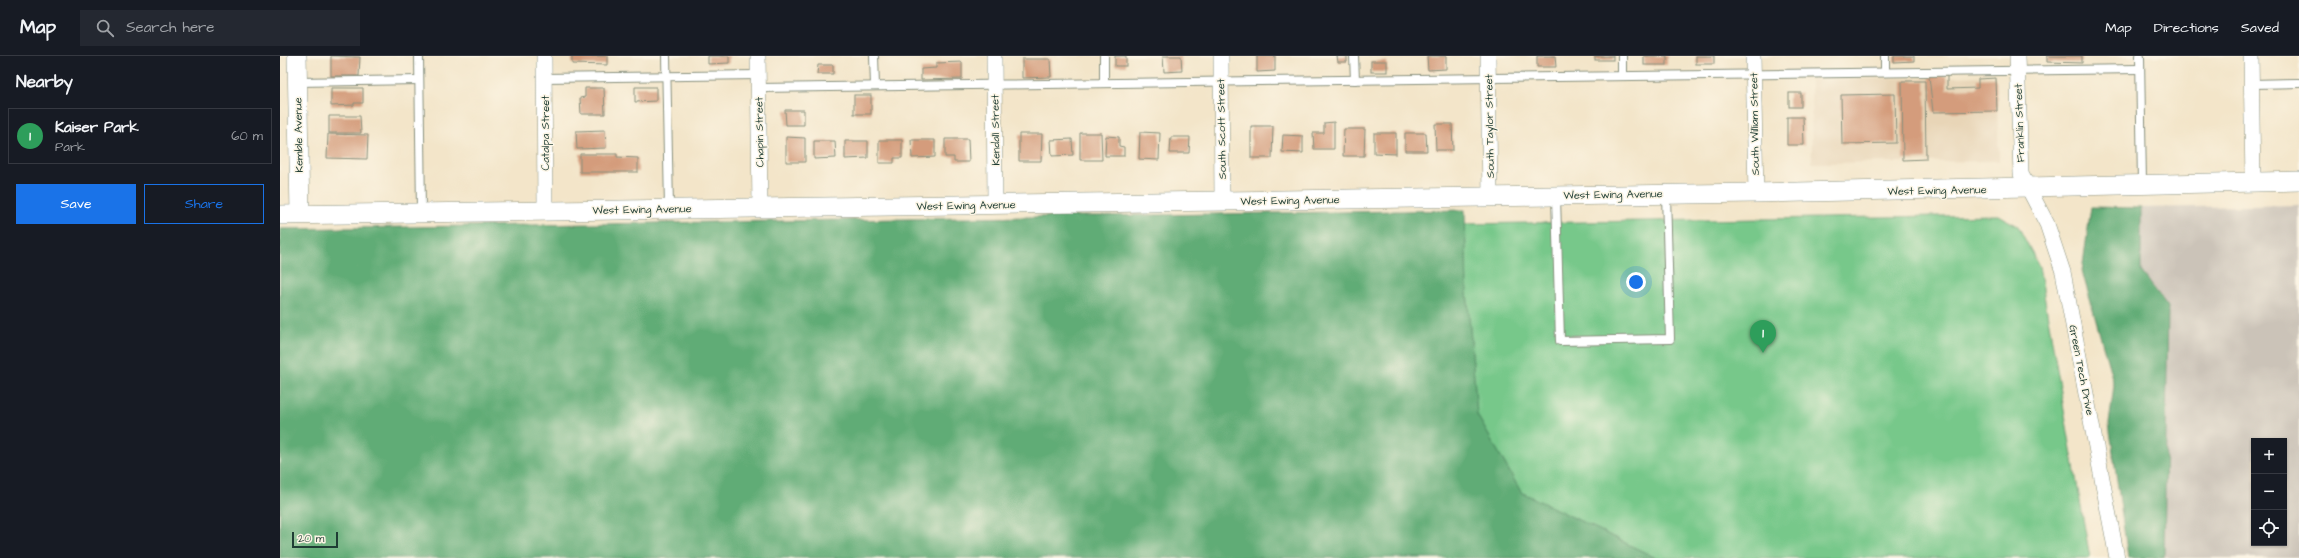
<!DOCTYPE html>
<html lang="en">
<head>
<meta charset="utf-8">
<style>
  :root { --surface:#171b24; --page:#242831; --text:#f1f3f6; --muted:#9ea1a6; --line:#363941; --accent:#1a73e8 }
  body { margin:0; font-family:"Architects Daughter",sans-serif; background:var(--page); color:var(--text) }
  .controls { position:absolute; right:12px; bottom:12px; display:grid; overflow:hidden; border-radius:0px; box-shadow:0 1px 3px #0004 }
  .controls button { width:36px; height:36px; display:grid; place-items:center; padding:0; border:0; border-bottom:1px solid var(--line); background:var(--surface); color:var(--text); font:20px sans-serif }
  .scale { position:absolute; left:12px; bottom:10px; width:46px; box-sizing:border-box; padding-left:4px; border:2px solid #1f3d34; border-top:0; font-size:11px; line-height:14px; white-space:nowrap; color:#1f3d34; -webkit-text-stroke:3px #fcf5e5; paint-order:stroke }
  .you { position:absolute; left:1356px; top:226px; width:14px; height:14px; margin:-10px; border:3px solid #fff; border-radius:50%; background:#1a73e8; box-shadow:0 0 0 6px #1a73e833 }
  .badge { display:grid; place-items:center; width:26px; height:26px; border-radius:50%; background:var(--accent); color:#fff; font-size:13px; font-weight:700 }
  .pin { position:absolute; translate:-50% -33px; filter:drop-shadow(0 1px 2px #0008) }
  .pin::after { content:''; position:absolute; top:21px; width:14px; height:12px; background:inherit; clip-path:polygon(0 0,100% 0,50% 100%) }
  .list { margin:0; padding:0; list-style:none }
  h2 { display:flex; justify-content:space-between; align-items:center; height:52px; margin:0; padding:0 16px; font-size:17px }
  h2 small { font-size:13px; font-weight:400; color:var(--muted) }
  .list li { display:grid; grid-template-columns:26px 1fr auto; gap:12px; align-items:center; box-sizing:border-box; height:56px; margin:0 8px 8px; padding:0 8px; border:1px solid var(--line); border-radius:0px }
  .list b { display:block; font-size:15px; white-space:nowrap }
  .list p { margin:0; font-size:13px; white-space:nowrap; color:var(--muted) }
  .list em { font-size:13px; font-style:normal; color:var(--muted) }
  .actions { display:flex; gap:8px; padding:12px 16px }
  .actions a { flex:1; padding:9px 0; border:1px solid var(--accent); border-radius:0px; text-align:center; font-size:14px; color:var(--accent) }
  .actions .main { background:var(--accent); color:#fff }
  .icon { flex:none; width:22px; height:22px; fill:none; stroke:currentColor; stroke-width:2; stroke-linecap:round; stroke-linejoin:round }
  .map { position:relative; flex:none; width:2019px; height:502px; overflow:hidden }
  header { display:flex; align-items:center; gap:24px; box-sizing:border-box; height:56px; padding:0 20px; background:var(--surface); border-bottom:1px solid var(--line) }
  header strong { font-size:19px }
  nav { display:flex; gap:22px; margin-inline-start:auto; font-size:14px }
  .search { width:280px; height:36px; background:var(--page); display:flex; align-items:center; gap:10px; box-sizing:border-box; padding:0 14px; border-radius:0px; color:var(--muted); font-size:15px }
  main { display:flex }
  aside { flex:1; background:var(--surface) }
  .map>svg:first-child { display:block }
  .built { fill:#e8d5b7 }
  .industrial { fill:#cbc3b8; fill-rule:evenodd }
  .green { fill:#77c88a; stroke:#4b825f }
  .forest { fill:#61ac76; stroke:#407455 }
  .building { fill:#d49c7b }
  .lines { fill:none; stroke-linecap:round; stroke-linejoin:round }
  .service-casing { stroke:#89917e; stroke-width:10 }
  .minor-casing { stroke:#89917e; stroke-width:16 }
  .tertiary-casing { stroke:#89917e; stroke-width:20 }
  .service { stroke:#fff; stroke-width:8 }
  .minor { stroke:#fff; stroke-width:15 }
  .tertiary { stroke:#fff; stroke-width:19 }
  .labels { text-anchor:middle; stroke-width:3; stroke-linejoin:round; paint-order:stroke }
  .street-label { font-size:11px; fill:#1f3d34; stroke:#fcf5e5 }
</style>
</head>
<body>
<header>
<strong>Map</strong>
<div class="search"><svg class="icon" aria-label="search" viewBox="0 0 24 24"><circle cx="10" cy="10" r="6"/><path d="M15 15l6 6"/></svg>Search here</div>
<nav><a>Map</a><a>Directions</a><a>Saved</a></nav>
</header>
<main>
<aside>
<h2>Nearby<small></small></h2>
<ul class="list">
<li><span class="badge" style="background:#2e9e5b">1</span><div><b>Kaiser Park</b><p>Park</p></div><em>60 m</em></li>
</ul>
<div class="actions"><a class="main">Save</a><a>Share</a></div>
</aside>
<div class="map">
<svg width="2019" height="502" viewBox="0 0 2019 502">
  <rect width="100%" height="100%" fill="#fcf5e5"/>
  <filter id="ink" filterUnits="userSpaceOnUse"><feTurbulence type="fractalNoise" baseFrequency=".025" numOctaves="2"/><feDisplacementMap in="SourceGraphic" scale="8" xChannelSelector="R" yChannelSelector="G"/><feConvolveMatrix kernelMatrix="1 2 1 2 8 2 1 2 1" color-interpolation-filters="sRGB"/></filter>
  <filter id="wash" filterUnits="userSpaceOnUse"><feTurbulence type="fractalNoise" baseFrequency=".012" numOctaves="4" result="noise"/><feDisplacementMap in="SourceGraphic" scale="16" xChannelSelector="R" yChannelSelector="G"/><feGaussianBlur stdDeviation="0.9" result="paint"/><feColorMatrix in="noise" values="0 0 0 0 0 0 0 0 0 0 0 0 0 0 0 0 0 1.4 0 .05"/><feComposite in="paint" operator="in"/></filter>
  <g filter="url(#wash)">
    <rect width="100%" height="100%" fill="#f3e5c9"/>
    <polygon class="built" points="1716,20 1719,105 1532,107 1531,24"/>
    <path class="industrial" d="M 2019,149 L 2019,502 L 1884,502 L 1888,251 L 1861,215 L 1861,152 ZM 1974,385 L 2004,385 L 2004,487 L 1974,487 Z"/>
    <polygon class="green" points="1718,159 1738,170 1759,210 1810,502 1376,502 1241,436 1197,359 1187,235 1185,168"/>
    <g class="forest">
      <polygon points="1811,151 1861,152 1861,215 1888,251 1884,502 1848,502 1829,368 1834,329 1802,215"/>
      <polygon points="1185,154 1187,235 1197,359 1241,436 1376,502 0,502 0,173"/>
    </g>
    <g id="blocks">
      <g class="building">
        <polygon points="51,0 80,1 79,20 51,20"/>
        <polygon points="292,0 327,0 327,9 292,8"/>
        <polygon points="428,0 449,0 449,7 428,8"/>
        <rect x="835" y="0" width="11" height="10"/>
        <polygon points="883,0 901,0 902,15 884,16"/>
        <polygon points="977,0 995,0 995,15 977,16"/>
        <polygon points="1057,0 1067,0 1067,6 1058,6"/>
        <polygon points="1147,0 1166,0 1166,13 1148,14"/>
        <polygon points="1257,0 1275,0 1276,11 1257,11"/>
        <rect x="1315" y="0" width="18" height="4"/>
        <rect x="1364" y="0" width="23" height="9"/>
        <rect x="1416" y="0" width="18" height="8"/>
        <polygon points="1614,0 1634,0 1634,5 1614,6"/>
        <polygon points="1767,0 1802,0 1802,7 1767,6"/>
        <polygon points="742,3 770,3 771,21 742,22"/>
        <rect x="1091" y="5" width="16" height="11"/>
        <polygon points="682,6 682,23 641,24 641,13 656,12 656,7"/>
        <polygon points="538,9 553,9 553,18 537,18"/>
        <polygon points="1649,20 1667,20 1667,33 1698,32 1698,23 1716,22 1717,55 1653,56"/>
        <polygon points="1622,25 1645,25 1646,103 1623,104"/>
        <polygon points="355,31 376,31 376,45 355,46"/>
        <polygon points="51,32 83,32 83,47 74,47 74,49 51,50"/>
        <polygon points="305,32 324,32 325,58 301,58 300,42 305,41"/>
        <rect x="1509" y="37" width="12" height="14"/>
        <polygon points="1615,38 1616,87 1562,88 1561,39"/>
        <rect x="574" y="39" width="17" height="19"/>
        <polygon points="505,54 524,54 524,69 506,69"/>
        <polygon points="49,60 80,60 81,77 49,77"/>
        <polygon points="1507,61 1523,61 1524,89 1507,89"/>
        <polygon points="1054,66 1054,93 1034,93 1033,77 1044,77 1044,67"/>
        <polygon points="1155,68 1172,68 1173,94 1156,94"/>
        <polygon points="971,70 993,70 992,102 971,102"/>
        <polygon points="1064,73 1085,73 1084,100 1063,100"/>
        <polygon points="325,74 326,92 297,93 296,75"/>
        <polygon points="860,76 880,77 879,104 859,103"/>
        <polygon points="800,77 821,77 822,104 800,104"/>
        <polygon points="1094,77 1116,77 1116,98 1094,97"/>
        <polygon points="1125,77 1146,77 1147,95 1125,95"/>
        <polygon points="48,78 88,79 87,103 47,102"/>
        <polygon points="739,78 762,78 761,105 739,105"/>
        <polygon points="1003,79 1023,80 1023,97 1002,96"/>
        <polygon points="826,80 839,81 839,90 844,91 844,100 825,100"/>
        <polygon points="506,81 525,82 525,106 506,106"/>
        <polygon points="891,81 910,81 909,97 890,97"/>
        <polygon points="665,83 688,83 689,106 674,106 674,101 665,101"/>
        <polygon points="792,83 793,99 772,100 771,84"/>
        <polygon points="599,84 622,84 622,102 614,102 614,107 599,107"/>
        <polygon points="631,84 655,84 655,101 632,102"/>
        <polygon points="534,85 555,85 556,102 534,103"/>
        <polygon points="565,85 588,85 588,102 565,103"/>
        <polygon points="300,98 337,98 337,101 358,102 358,116 300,116"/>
      </g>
    </g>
  </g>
  <g filter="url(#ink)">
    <use href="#blocks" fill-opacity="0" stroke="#89917e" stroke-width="1"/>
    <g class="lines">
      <g class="service-casing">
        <g id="service">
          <polyline points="139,0 141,156"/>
          <polyline points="386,0 389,152"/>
          <polyline points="594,0 595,30"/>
          <polyline points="824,0 824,27"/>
          <polyline points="1074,0 1075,24"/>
          <polyline points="1342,0 1342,20"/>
          <polyline points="1605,0 1605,16"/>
          <polyline points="1860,0 1862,129"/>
          <polyline points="264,22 478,19"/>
          <polyline points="17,26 139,24"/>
          <polyline points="1971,28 2019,27"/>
          <polyline points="479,32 1860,13"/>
          <polyline points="1276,140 1280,285 1390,283 1386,138"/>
        </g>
      </g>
      <g class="minor-casing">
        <g id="minor">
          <polyline points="264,0 265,154"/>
          <polyline points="478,0 480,151"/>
          <polyline points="714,0 715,148"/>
          <polyline points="941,0 942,145"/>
          <polyline points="1208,0 1210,140"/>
          <polyline points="1473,0 1476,137"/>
          <polyline points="1737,0 1741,118 1767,168 1783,216 1837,502"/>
          <polyline points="1971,0 1973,126"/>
        </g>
      </g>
      <g class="tertiary-casing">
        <g id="tertiary">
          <polyline points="17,0 20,158"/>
          <polyline points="0,159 1476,137 2019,125"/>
        </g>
      </g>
      <use href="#service" class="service"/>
      <use href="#minor" class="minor"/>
      <use href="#tertiary" class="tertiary"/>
    </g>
  </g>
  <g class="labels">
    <g class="street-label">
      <text transform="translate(1739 67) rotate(-92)" y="4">Franklin Street</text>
      <text transform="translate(1474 68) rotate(-91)" y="4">South William Street</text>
      <text transform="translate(1209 70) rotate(-91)" y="4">South Taylor Street</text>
      <text transform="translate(941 73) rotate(-91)" y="4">South Scott Street</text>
      <text transform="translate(715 74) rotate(-91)" y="4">Kendall Street</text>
      <text transform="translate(479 76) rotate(-91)" y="4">Chapin Street</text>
      <text transform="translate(265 77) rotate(-90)" y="4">Catalpa Street</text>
      <text transform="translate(18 79) rotate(-91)" y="4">Kemble Avenue</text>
      <text transform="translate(1657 134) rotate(-1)" y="4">West Ewing Avenue</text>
      <text transform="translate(1333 138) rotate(-1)" y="4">West Ewing Avenue</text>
      <text transform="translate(1010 144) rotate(-1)" y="4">West Ewing Avenue</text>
      <text transform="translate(686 149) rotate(-1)" y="4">West Ewing Avenue</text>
      <text transform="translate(362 153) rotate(-1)" y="4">West Ewing Avenue</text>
      <text transform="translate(1802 314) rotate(79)" y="4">Green Tech Drive</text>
    </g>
  </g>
</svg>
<div class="controls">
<button>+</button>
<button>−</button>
<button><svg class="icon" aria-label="locate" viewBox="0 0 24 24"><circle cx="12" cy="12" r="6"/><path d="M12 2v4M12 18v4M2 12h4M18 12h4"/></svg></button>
</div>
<div class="scale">20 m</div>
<div class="you"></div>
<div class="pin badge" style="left:1483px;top:297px;background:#2e9e5b">1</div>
</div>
</main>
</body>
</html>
